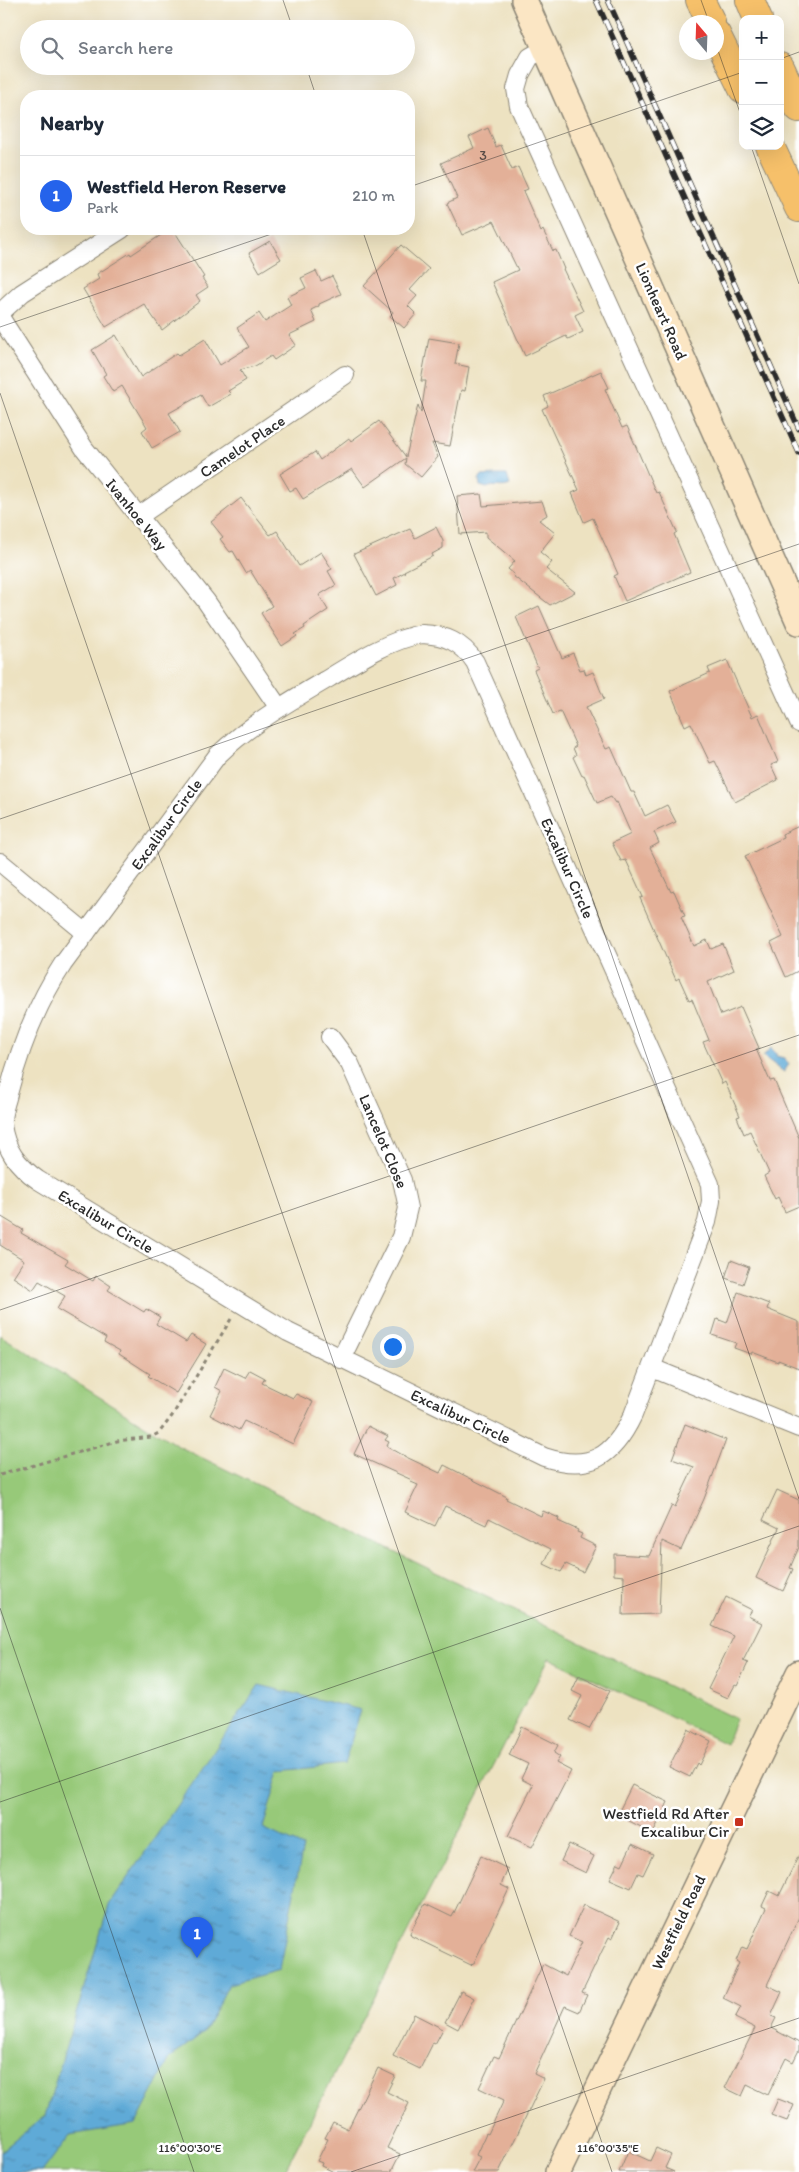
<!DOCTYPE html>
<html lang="en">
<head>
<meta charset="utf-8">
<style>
  :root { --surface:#fff; --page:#f6f6f7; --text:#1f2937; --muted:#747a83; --line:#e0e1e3; --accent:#2563eb }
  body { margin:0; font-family:Itim,sans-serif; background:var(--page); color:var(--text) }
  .controls { position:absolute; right:15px; top:15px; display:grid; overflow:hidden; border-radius:10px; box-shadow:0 5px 20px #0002 }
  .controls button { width:45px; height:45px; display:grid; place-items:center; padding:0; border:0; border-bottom:1px solid var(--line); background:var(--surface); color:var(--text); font:25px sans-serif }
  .compass { position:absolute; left:679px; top:15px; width:45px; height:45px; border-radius:50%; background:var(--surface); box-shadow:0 5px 20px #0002; rotate:341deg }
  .you { position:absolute; left:392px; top:1346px; width:18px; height:18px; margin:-12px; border:4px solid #fff; border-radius:50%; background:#1a73e8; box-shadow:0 0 0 8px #1a73e833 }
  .badge { display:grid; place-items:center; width:32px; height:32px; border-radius:50%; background:var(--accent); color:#fff; font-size:16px; font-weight:700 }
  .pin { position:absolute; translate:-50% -41px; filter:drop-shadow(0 1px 2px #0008) }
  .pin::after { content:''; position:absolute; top:26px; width:18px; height:15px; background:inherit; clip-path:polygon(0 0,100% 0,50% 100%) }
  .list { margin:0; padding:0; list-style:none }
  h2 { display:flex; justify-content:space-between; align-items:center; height:65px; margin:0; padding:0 20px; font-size:21px }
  h2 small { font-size:16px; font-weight:400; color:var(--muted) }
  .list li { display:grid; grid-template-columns:32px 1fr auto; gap:15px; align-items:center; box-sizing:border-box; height:80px; padding:0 20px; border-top:1px solid var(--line) }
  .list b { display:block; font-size:19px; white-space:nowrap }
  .list p { margin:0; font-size:16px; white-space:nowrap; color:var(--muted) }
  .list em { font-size:16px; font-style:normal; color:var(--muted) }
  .icon { flex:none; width:28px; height:28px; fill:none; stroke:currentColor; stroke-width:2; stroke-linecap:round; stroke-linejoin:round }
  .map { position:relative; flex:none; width:799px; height:2172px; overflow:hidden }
  .search { position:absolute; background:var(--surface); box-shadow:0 5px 20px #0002; left:20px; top:20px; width:395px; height:55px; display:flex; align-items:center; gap:12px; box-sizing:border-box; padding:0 18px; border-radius:28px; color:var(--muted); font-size:19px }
  .panel { position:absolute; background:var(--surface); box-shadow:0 5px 20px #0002; left:20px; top:90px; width:395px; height:145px; border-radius:20px }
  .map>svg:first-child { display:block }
  .green { fill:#97c979; stroke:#617a52 }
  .water { fill:url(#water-ripples); stroke:#456a81 }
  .building { fill:#e3b098 }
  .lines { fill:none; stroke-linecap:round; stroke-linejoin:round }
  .street-casing { stroke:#8c8676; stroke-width:20 }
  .secondary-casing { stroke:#8c8676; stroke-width:28 }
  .highway-casing { stroke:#8c8676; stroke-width:30 }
  .path { stroke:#8c8676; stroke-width:3; stroke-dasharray:4 4; stroke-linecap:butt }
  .street { stroke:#fff; stroke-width:18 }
  .secondary { stroke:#fbe6c4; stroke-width:25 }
  .highway { stroke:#f6c06b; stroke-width:28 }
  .rail-casing { stroke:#2b2b2b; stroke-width:5.5 }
  .rail { stroke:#fff; stroke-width:4; stroke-dasharray:11; stroke-linecap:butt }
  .ticks { fill:none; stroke:#2b2b2b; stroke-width:1; stroke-opacity:0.45 }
  .poi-dot { fill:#c8321e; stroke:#fff; stroke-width:2 }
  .labels { text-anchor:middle; stroke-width:5; stroke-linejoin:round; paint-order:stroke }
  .number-label { font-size:14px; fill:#594c46 }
  .street-label { font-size:16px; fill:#2b2b2b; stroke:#fff }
  .poi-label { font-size:16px; fill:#2b2b2b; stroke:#fff; text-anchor:end }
  .ticks-label { font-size:12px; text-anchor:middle; fill:#2b2b2b; stroke:#fff; stroke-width:5; stroke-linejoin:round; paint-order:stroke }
</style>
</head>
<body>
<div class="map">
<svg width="799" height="2172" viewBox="0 0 799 2172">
  <defs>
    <pattern id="water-ripples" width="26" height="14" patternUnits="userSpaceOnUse" patternTransform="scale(1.25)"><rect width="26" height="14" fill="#5faad7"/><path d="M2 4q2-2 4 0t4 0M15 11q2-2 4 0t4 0" fill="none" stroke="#4f8baf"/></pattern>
  </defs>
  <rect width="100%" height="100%" fill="#fff"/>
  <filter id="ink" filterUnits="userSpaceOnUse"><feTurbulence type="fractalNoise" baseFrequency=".02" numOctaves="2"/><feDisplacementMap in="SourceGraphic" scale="10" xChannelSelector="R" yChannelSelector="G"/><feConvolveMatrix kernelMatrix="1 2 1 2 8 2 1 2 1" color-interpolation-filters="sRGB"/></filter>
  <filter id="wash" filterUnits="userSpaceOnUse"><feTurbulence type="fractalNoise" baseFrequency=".0096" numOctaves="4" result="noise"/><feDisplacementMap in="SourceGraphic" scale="20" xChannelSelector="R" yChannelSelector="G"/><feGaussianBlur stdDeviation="1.12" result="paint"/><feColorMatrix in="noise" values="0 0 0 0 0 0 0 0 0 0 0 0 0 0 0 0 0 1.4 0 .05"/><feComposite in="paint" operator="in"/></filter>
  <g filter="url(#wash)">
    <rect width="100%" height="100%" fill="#ede2c1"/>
    <polygon class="green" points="0,1335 178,1446 736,1719 726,1744 549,1658 284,2172 0,2172"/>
    <g class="water">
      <path d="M 496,475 L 507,475 L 510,485 C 502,489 494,484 487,488 L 480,486 L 479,480 L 481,476 Z"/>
      <polygon points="771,1048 776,1053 776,1056 784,1058 789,1064 784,1072 763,1056"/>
      <polygon points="259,1685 361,1710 344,1764 280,1771 263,1828 303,1847 279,1970 229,1984 204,2032 170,2058 136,2124 70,2135 42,2172 0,2172 0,2152 45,2116 109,1905"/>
    </g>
    <g id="blocks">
      <g class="building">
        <polygon points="488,128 496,147 501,145 512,170 518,167 528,189 523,191 541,232 543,230 553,251 556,250 564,269 563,269 583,311 575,315 583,332 568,339 566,336 525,356 492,282 518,270 494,221 462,235 447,203 457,198 441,163 474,148 469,137"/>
        <polygon points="170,229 173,229 204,277 202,278 208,287 196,295 200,301 162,330 144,304 106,327 83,289 99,279 97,274 130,253 131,255"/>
        <polygon points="270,241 281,259 260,272 249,253"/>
        <polygon points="401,245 429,269 410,290 417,296 408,306 416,314 404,328 390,316 393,312 364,286"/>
        <polygon points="316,271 321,281 332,276 341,294 319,304 319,306 311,310 316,322 289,335 296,345 274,360 271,356 255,366 240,370 246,380 228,391 231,394 208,407 201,395 169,413 180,432 152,448 142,431 147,427 122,386 113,392 103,376 106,374 92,350 116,335 141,377 177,353 179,355 205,339 220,365 249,347 237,328 259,313 265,322 291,305 287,297 306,288 301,278"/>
        <polygon points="429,338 459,343 455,364 469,367 465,391 461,390 450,446 432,443 438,457 421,477 405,464 406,458 365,487 352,469 303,499 296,488 290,491 280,474 315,452 320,460 349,438 351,441 379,421 406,457 418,405 421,413 426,381 421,381"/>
        <polygon points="601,371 609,388 605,389 622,428 627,426 656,493 659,492 677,532 674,534 690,572 625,601 614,576 618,574 593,518 584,522 572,493 579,490 542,409 548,406 544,396"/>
        <polygon points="481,494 483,506 542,501 547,515 539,520 555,533 540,552 552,562 546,569 575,592 550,605 513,576 514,574 508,569 515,561 486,537 486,532 460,534 457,496"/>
        <polygon points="241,498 270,535 277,531 299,566 321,552 332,569 328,571 336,585 319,595 328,610 304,626 305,628 295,634 297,636 282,646 261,613 272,606 250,570 246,573 233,551 230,552 220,539 223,537 211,522"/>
        <polygon points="436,527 443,541 443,548 432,554 433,556 404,571 405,572 394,578 397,585 376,596 354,554 410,529 415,538"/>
        <polygon points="539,606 562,658 573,653 580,670 584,669 586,675 593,672 604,699 586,707 606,749 611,747 631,792 634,792 645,816 667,805 676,822 654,832 659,843 650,848 671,892 674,891 685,916 681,917 694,946 707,940 711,949 723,944 734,970 708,982 721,1015 741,1007 759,1048 756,1049 770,1081 774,1080 799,1138 799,1206 785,1212 778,1197 775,1199 764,1176 769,1173 750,1131 744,1134 737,1117 740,1116 725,1082 722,1084 703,1042 709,1040 692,999 689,1000 679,978 676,980 640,898 643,897 626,860 621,861 612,843 631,834 617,802 615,803 611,797 597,803 584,775 582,776 573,757 576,755 573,748 576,746 560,711 553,714 534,670 538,668 516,617"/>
        <polygon points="727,660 752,717 758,714 778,762 771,765 778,780 735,802 715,761 710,763 691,723 685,726 670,691 710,673 708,668"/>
        <polygon points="799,826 799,975 798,971 786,977 771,943 783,937 745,856 783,838 782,834"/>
        <polygon points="0,1216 23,1230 21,1233 68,1260 65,1264 93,1281 96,1276 111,1286 108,1290 144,1312 146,1309 160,1317 156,1324 186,1342 191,1335 206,1344 176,1393 148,1376 150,1374 119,1354 120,1351 104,1342 106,1338 57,1309 65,1296 39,1281 33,1290 13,1277 24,1260 0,1245"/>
        <polygon points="731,1260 749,1267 743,1284 725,1278"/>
        <polygon points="738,1292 769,1304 767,1309 799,1322 799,1368 778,1360 778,1362 752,1352 751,1354 734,1348 736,1343 712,1335 717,1319 727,1323"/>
        <polygon points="224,1368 245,1378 250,1370 265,1378 262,1383 293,1398 296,1394 313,1402 293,1444 244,1421 239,1430 210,1415 222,1391 215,1387"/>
        <polygon points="685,1424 726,1440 704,1499 681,1550 662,1541 659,1614 623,1615 624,1576 614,1575 614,1554 649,1556 672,1505 675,1507 694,1467 672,1459"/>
        <polygon points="368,1426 388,1436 385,1440 389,1442 387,1446 406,1457 440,1473 444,1465 507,1497 506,1499 541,1516 543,1511 559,1518 558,1521 578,1530 577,1532 582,1534 580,1538 596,1546 583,1572 566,1564 561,1572 544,1564 551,1549 489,1518 486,1525 445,1506 435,1526 405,1512 418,1485 411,1482 412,1480 354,1454"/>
        <polygon points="777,1490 799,1500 799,1547 790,1568 793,1569 783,1591 756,1578 779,1528 763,1520"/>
        <polygon points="726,1597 752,1610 748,1616 762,1623 743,1661 748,1663 737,1686 735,1685 728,1698 708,1689 734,1636 712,1626"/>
        <polygon points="579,1676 610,1691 589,1729 570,1720 582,1696 572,1691"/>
        <polygon points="522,1727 558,1745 554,1753 560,1757 556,1763 571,1771 532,1847 508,1836 533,1785 521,1779 528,1764 509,1755"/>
        <polygon points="688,1729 711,1741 699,1765 697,1763 690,1777 669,1767"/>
        <polygon points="632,1785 668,1802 653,1833 617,1815"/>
        <polygon points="569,1844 594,1856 586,1873 561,1861"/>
        <polygon points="632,1844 653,1854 643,1875 638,1873 631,1888 610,1879 618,1863 622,1865"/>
        <polygon points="799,1855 799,1917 767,1985 782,1992 771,2016 776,2018 771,2028 799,2043 799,2050 793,2062 786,2058 768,2095 747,2085 742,2096 725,2088 755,2028 735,2018 741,2007 723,1998 739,1963 736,1961 742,1947 747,1949 766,1908 762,1906 769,1891 779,1896"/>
        <polygon points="481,1856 508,1869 501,1885 509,1889 474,1963 473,1963 471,1965 411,1936 410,1933 425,1904 452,1917"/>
        <polygon points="584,1905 620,1922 612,1939 609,1937 602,1951 582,1993 587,1995 579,2012 565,2006 534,2074 544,2079 499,2172 472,2172 480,2157 476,2155 486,2133 488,2134 504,2100 479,2088 494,2056 499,2058 543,1964 566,1976 582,1942 569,1936"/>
        <polygon points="461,1991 474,1998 458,2029 445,2022"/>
        <polygon points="414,2014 443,2029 435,2044 433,2043 420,2069 393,2056"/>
        <polygon points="378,2068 395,2076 387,2092 409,2103 387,2148 400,2154 391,2172 334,2172 321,2166 322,2163 317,2161 328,2139 325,2138 333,2122 348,2129"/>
        <polygon points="778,2099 794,2105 787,2121 771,2115"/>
        <polygon points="656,2148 671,2155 665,2168 674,2172 619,2172 628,2151 650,2161"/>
      </g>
    </g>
  </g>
  <g filter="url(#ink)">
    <use href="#blocks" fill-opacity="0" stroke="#8c8676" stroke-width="1"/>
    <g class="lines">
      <g class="street-casing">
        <g id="street">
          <polyline points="546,48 530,57 520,75 516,89 519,106 799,723"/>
          <polyline points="0,313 22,293 122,229"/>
          <polyline points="0,317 84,448 206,601 279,708"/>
          <polyline points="139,516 345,375"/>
          <path d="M 422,634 C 445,635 462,642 475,662 L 710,1184 L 711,1201 L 707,1222 L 633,1415 C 613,1457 590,1472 544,1457 L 288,1332 L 38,1180 C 18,1166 5,1150 2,1124 C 1,1115 6,1103 8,1094 C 20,1047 36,1005 63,964 L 217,756 C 250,724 290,701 329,678 C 355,662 391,639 422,634 Z"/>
          <polyline points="0,862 86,933"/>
          <polyline points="330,1037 350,1064 402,1180 408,1208 401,1237 341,1359"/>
          <polyline points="652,1368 799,1428"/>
        </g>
      </g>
      <g class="secondary-casing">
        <g id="secondary">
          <polyline points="524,0 799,622"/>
          <polyline points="558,2172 799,1673"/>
        </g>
      </g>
      <g class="highway-casing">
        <g id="highway">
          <polyline points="700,0 711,22"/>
          <polyline points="750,0 758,19"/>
          <polyline points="716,34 743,89"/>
          <polyline points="780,67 799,108"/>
          <polyline points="770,146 799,208"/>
        </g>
      </g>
      <polyline class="path" points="0,1475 117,1441 151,1437 159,1433 172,1416 231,1319"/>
      <use href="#street" class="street"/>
      <use href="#secondary" class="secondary"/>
      <use href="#highway" class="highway"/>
      <g class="rail-casing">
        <g id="rail">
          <polyline points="596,0 799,453"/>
          <polyline points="608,0 799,429"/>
        </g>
      </g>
      <use href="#rail" class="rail"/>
    </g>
  </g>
  <path class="ticks" d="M 283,0 L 293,29M 701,0 L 709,22M 716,45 L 743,121M 780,59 L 799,52M 306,66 L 316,96M 751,146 L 799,284M 409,187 L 743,72M 362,229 L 799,1499M 0,327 L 286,229M 0,393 L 612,2172M 0,819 L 799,544M 0,1310 L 799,1035M 0,1608 L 194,2172M 0,1802 L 799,1526M 351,2172 L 799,2018"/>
  <rect class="poi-dot" x="734" y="1817" width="10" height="10" rx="2.5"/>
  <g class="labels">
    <g class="number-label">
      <text x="483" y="160">3</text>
    </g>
    <g class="street-label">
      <text transform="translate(662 311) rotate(66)" y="6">Lionheart Road</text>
      <text transform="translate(242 446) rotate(-34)" y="6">Camelot Place</text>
      <text transform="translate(137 514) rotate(51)" y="6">Ivanhoe Way</text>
      <text transform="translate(166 824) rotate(-54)" y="6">Excalibur Circle</text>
      <text transform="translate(568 868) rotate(66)" y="6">Excalibur Circle</text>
      <text transform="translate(384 1141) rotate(67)" y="6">Lancelot Close</text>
      <text transform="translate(106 1221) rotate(31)" y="6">Excalibur Circle</text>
      <text transform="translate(461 1416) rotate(25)" y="6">Excalibur Circle</text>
      <text transform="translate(678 1922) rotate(-64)" y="6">Westfield Road</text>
    </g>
    <g class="poi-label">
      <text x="729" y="1819">Westfield Rd After<tspan x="729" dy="18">Excalibur Cir</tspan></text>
    </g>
  </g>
  <g class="ticks-label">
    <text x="190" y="2152">116°00'30"E</text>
    <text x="608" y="2152">116°00'35"E</text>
  </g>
</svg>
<div class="controls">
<button>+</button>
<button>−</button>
<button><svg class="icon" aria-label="layers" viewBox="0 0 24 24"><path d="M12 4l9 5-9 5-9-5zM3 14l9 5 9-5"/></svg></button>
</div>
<svg class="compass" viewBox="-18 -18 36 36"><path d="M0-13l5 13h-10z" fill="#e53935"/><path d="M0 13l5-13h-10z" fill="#747a83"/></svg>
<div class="you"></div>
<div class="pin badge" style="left:197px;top:1958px">1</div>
<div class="search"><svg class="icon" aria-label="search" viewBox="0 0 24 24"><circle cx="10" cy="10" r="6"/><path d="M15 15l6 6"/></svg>Search here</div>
<section class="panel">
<h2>Nearby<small></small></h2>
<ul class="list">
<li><span class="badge">1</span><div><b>Westfield Heron Reserve</b><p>Park</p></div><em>210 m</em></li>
</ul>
</section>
</div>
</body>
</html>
